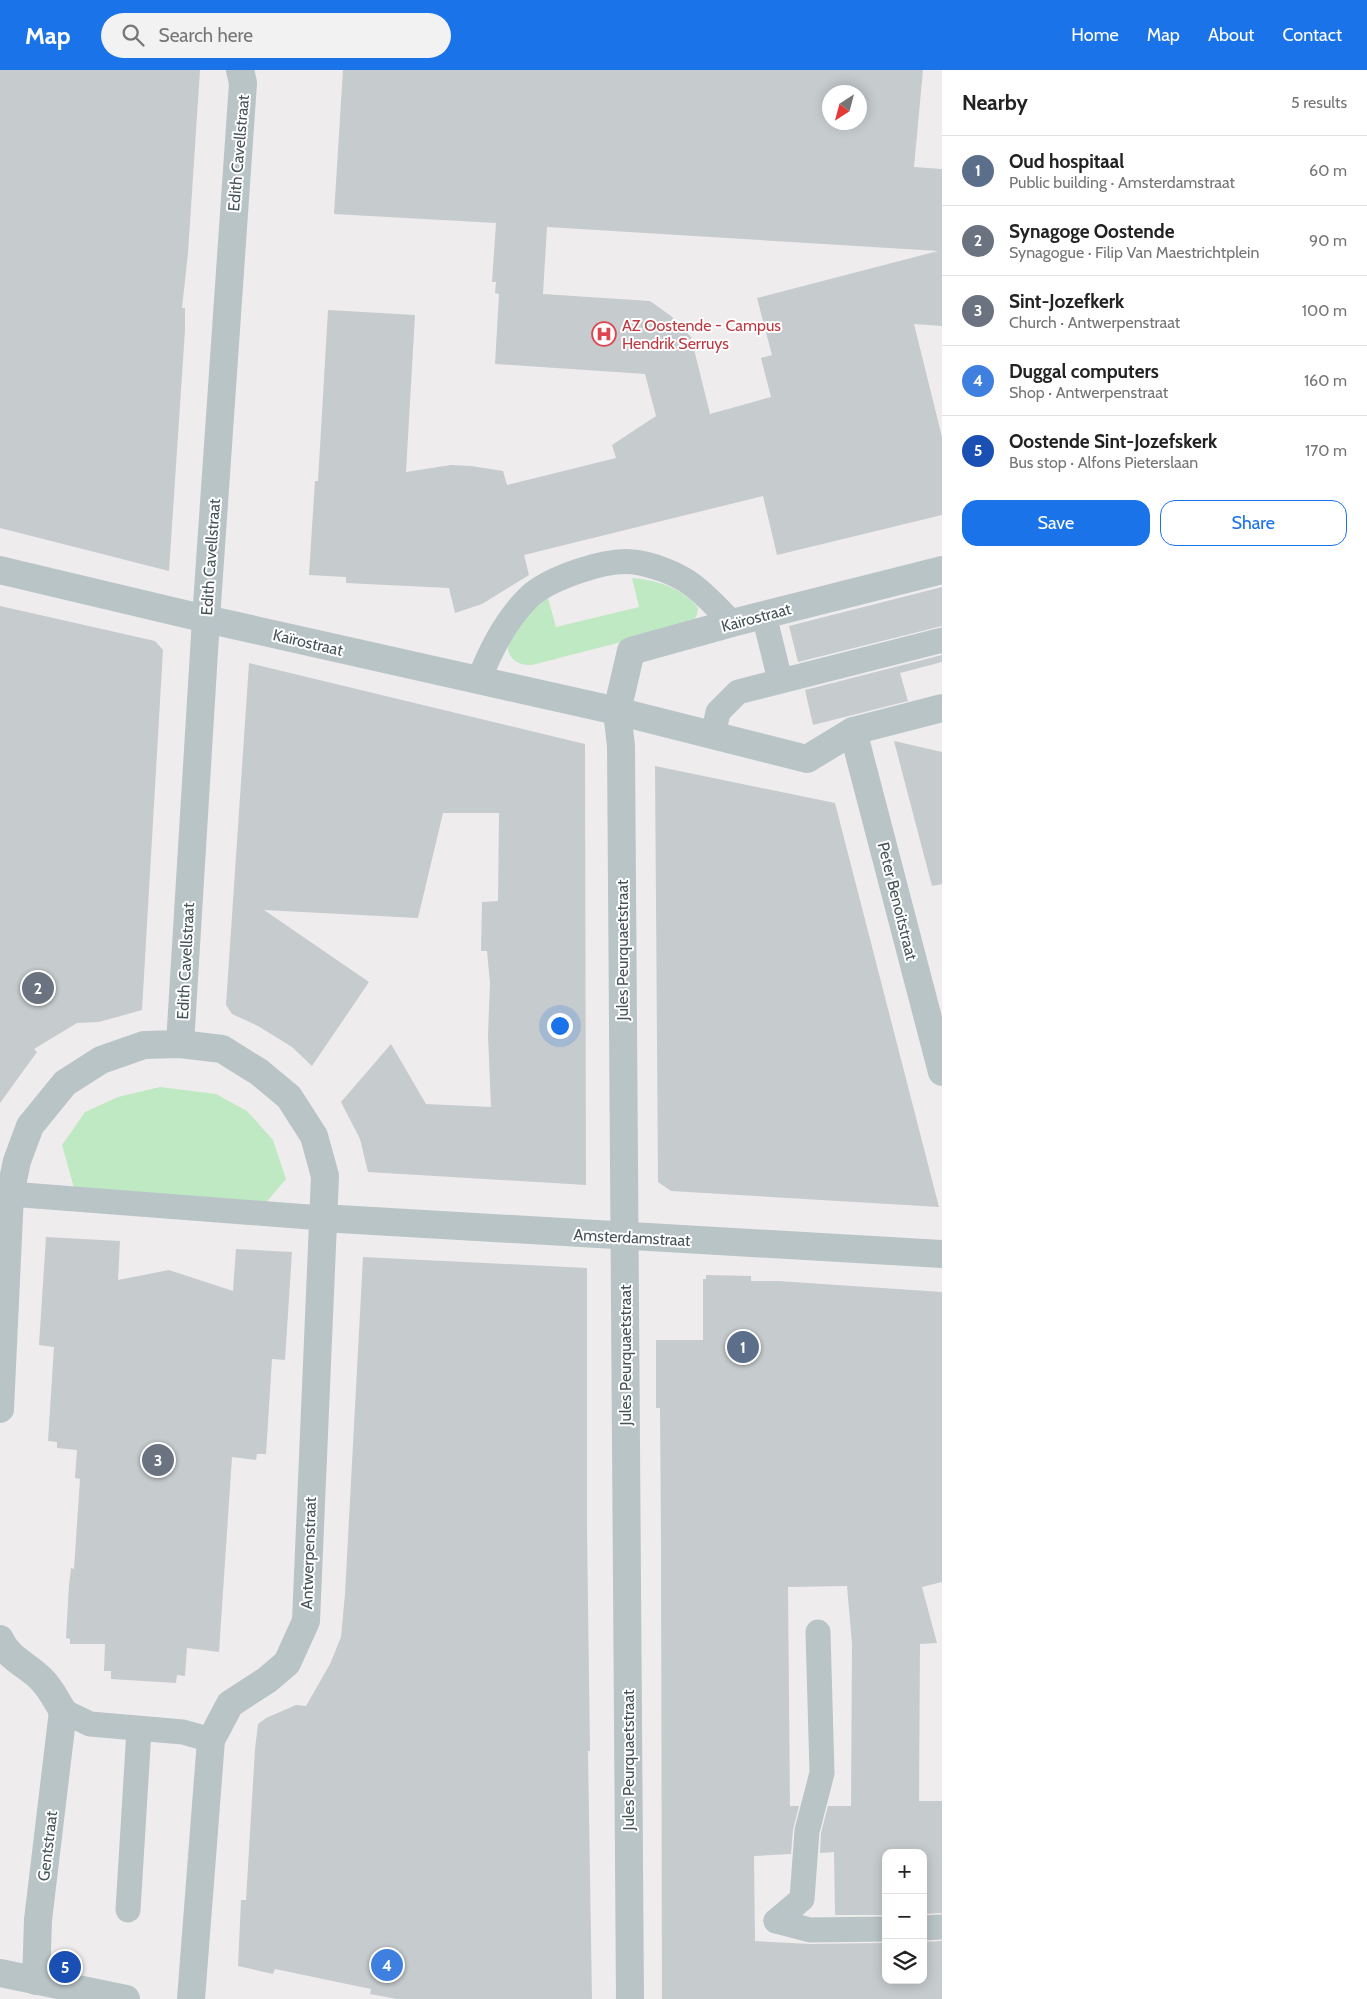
<!DOCTYPE html>
<html lang="en">
<head>
<meta charset="utf-8">
<style>
  :root { --surface:#fff; --page:#f2f2f2; --text:#222; --muted:#767676; --line:#e0e0e0; --accent:#1a73e8 }
  body { margin:0; font-family:Cabin,sans-serif; background:var(--page); color:var(--text) }
  .controls { position:absolute; right:15px; bottom:15px; display:grid; overflow:hidden; border-radius:10px; box-shadow:0 2px 12px #0003 }
  .controls button { width:45px; height:45px; display:grid; place-items:center; padding:0; border:0; border-bottom:1px solid var(--line); background:var(--surface); color:var(--text); font:25px sans-serif }
  .compass { position:absolute; left:822px; top:15px; width:45px; height:45px; border-radius:50%; background:var(--surface); box-shadow:0 2px 12px #0003; rotate:216deg }
  .you { position:absolute; left:559px; top:955px; width:18px; height:18px; margin:-12px; border:4px solid #fff; border-radius:50%; background:#1a73e8; box-shadow:0 0 0 8px #1a73e833 }
  .badge { display:grid; place-items:center; width:32px; height:32px; border-radius:50%; background:var(--accent); color:#fff; font-size:16px; font-weight:700 }
  .pin { position:absolute; translate:-50% -50%; border:2px solid #fff; box-shadow:0 1px 5px #0006 }
  .list { margin:0; padding:0; list-style:none }
  h2 { display:flex; justify-content:space-between; align-items:center; height:65px; margin:0; padding:0 20px; font-size:21px }
  h2 small { font-size:16px; font-weight:400; color:var(--muted) }
  .list li { display:grid; grid-template-columns:32px 1fr auto; gap:15px; align-items:center; box-sizing:border-box; height:70px; padding:0 20px; border-top:1px solid var(--line) }
  .list b { display:block; font-size:19px; white-space:nowrap }
  .list p { margin:0; font-size:16px; white-space:nowrap; color:var(--muted) }
  .list em { font-size:16px; font-style:normal; color:var(--muted) }
  .actions { display:flex; gap:10px; padding:15px 20px }
  .actions a { flex:1; padding:11px 0; border:1px solid var(--accent); border-radius:15px; text-align:center; font-size:18px; color:var(--accent) }
  .actions .main { background:var(--accent); color:#fff }
  .icon { flex:none; width:28px; height:28px; fill:none; stroke:currentColor; stroke-width:2; stroke-linecap:round; stroke-linejoin:round }
  .map { position:relative; flex:none; width:942px; height:1929px; overflow:hidden }
  header { display:flex; align-items:center; gap:30px; box-sizing:border-box; height:70px; padding:0 25px; background:var(--accent); color:#fff }
  header strong { font-size:24px }
  nav { display:flex; gap:28px; margin-inline-start:auto; font-size:18px }
  .search { width:350px; height:45px; background:var(--page); display:flex; align-items:center; gap:12px; box-sizing:border-box; padding:0 18px; border-radius:28px; color:var(--muted); font-size:19px }
  main { display:flex }
  aside { flex:1; background:var(--surface) }
  .map>svg:first-child { display:block }
  .green { fill:#bee9c3 }
  .building { fill:#c6cbce; fill-rule:evenodd }
  .lines { fill:none; stroke-linecap:round; stroke-linejoin:round }
  .service { stroke:#b9c4c7; stroke-width:25 }
  .pedestrian { stroke:#b9c4c7; stroke-width:28 }
  .minor { stroke:#b9c4c7; stroke-width:28 }
  .tertiary { stroke:#b9c4c7; stroke-width:28 }
  .labels { text-anchor:middle; stroke-width:4; stroke-linejoin:round; paint-order:stroke }
  .street-label { font-size:16px; fill:#465457; stroke:#fff }
  .health-label { font-size:16px; fill:#be3a42; stroke:#fff; text-anchor:start }
</style>
</head>
<body>
<header>
<strong>Map</strong>
<div class="search"><svg class="icon" aria-label="search" viewBox="0 0 24 24"><circle cx="10" cy="10" r="6"/><path d="M15 15l6 6"/></svg>Search here</div>
<nav><a>Home</a><a>Map</a><a>About</a><a>Contact</a></nav>
</header>
<main>
<div class="map">
<svg width="942" height="1929" viewBox="0 0 942 1929">
  <rect width="100%" height="100%" fill="#efeced"/>
  <g class="green">
    <path d="M 632,508 C 656,510 683,518 698,538 L 697,545 L 691,554 L 532,595 C 518,596 506,588 508,573 L 530,542 L 548,528 L 556,557 L 639,537 Z"/>
    <polygon points="160,1017 216,1024 247,1041 273,1070 286,1109 263,1136 74,1118 62,1075 85,1042 118,1027"/>
  </g>
  <g class="building">
    <polygon points="0,0 200,0 188,183 182,238 185,238 185,260 169,501 0,458"/>
    <path d="M 343,0 L 923,0 L 914,97 L 942,99 L 942,256 L 914,254 L 942,367 L 942,445 L 777,485 L 763,426 L 524,485 L 529,505 L 482,534 L 455,543 L 449,518 L 346,513 L 346,507 L 309,505 L 315,411 L 318,411 L 328,240 L 415,245 L 406,402 L 451,395 L 471,396 L 503,401 L 507,415 L 616,388 L 612,375 L 656,346 L 645,304 L 495,294 L 499,224 L 495,223 L 496,212 L 492,212 L 496,153 L 334,144 ZM 830,22 L 860,22 L 860,52 L 830,52 ZM 547,157 L 938,181 L 757,228 L 772,285 L 761,288 L 771,327 L 710,344 L 691,267 L 671,246 L 650,231 L 543,224 Z"/>
    <polygon points="942,517 942,556 798,592 789,556"/>
    <polygon points="0,536 155,571 163,580 142,940 99,952 77,953 34,979 37,982 0,1033"/>
    <polygon points="942,585 942,592 900,603 908,631 813,655 805,620"/>
    <polygon points="249,593 585,674 586,1115 368,1102 360,1069 341,1032 391,974 426,1034 491,1037 488,965 490,913 487,881 481,881 482,832 498,831 499,743 443,743 418,848 264,840 369,912 312,996 292,977 258,956 232,944 226,935"/>
    <polygon points="894,671 942,682 942,814 932,816"/>
    <polygon points="655,696 835,733 939,1137 671,1121 658,1112"/>
    <polygon points="46,1167 120,1171 118,1210 169,1200 233,1221 236,1179 292,1182 285,1290 272,1289 266,1384 257,1384 256,1390 232,1387 219,1582 187,1578 185,1606 177,1605 176,1613 111,1609 111,1601 104,1601 105,1574 70,1574 70,1569 66,1568 69,1515 71,1498 74,1499 80,1409 75,1408 77,1380 57,1378 57,1372 48,1371 54,1277 39,1275"/>
    <polygon points="363,1187 587,1198 587,1458 590,1681 588,1681 592,1929 397,1929 370,1924 371,1919 275,1899 273,1904 238,1896 241,1830 246,1830 255,1679 258,1654 266,1648 296,1635 306,1636 330,1594 341,1567 345,1524"/>
    <polygon points="706,1205 751,1206 751,1211 778,1211 942,1222 942,1512 922,1517 937,1573 920,1574 919,1731 942,1731 942,1843 923,1844 923,1783 886,1783 886,1845 835,1845 834,1782 820,1783 821,1763 828,1736 851,1736 852,1574 847,1516 788,1517 790,1736 799,1736 793,1760 791,1784 754,1786 755,1871 810,1874 886,1873 886,1910 923,1910 923,1872 942,1871 942,1929 662,1929 661,1468 660,1338 656,1338 656,1270 703,1270 703,1209 706,1209"/>
  </g>
  <g class="lines">
    <g class="service">
      <polyline points="764,545 780,610"/>
      <path d="M 479,610 C 490,581 505,551 528,528 C 547,509 606,488 634,492 C 651,494 676,503 691,514 C 706,525 719,539 732,553"/>
      <polyline points="713,666 718,642 738,622 942,570"/>
      <polyline points="10,1124 322,1148"/>
      <polyline points="63,1641 90,1654 183,1662 211,1670"/>
      <polyline points="128,1840 139,1660"/>
      <polyline points="776,1851 802,1829 807,1761 822,1703 818,1562"/>
      <polyline points="776,1851 810,1860 886,1859"/>
      <polyline points="923,1858 942,1857"/>
    </g>
    <polyline class="pedestrian" points="36,1911 38,1850 63,1641"/>
    <g class="minor">
      <polyline points="0,500 206,549 617,641 807,689 853,661 942,638"/>
      <polyline points="853,661 942,1002"/>
      <polyline points="180,974 206,549 243,13 240,0"/>
      <polyline points="322,1148 942,1184"/>
      <polyline points="0,1339 10,1124 17,1091 30,1056 65,1013 101,990 144,975 180,974 222,979 259,1002 289,1027 314,1066 325,1106 306,1551 287,1593 267,1610 230,1634 211,1670 191,1929"/>
      <path d="M 0,1569 C 8,1589 30,1596 43,1611 C 51,1619 57,1632 63,1641"/>
      <polyline points="630,1929 621,676 617,641 631,581 732,553 942,500"/>
    </g>
    <polyline class="tertiary" points="0,1903 126,1929"/>
  </g>
  <defs>
    <g id="hospital-ring" transform="scale(1.25)"><circle r="9.5" fill="#fff" stroke="#e0444e" stroke-width="1.5"/><path d="M-5-5h3v3.5h4V-5h3V5h-3V1.5h-4V5h-3Z" fill="#e0444e"/></g>
  </defs>
  <g fill-rule="evenodd">
    <use href="#hospital-ring" x="604" y="264"/>
  </g>
  <g class="labels">
    <g class="street-label">
      <text transform="translate(238 83) rotate(-85)" y="6">Edith Cavellstraat</text>
      <text transform="translate(210 487) rotate(-86)" y="6">Edith Cavellstraat</text>
      <text transform="translate(756 547) rotate(-15)" y="6">Kaïrostraat</text>
      <text transform="translate(308 572) rotate(13)" y="6">Kaïrostraat</text>
      <text transform="translate(898 831) rotate(76)" y="6">Peter Benoitstraat</text>
      <text transform="translate(622 880) rotate(-90)" y="6">Jules Peurquaetstraat</text>
      <text transform="translate(185 891) rotate(-87)" y="6">Edith Cavellstraat</text>
      <text transform="translate(632 1167) rotate(3)" y="6">Amsterdamstraat</text>
      <text transform="translate(625 1285) rotate(-90)" y="6">Jules Peurquaetstraat</text>
      <text transform="translate(308 1483) rotate(-88)" y="6">Antwerpenstraat</text>
      <text transform="translate(628 1690) rotate(-90)" y="6">Jules Peurquaetstraat</text>
      <text transform="translate(47 1776) rotate(-83)" y="6">Gentstraat</text>
    </g>
    <g class="health-label">
      <text x="622" y="261">AZ Oostende - Campus<tspan x="622" dy="18">Hendrik Serruys</tspan></text>
    </g>
  </g>
</svg>
<div class="controls">
<button>+</button>
<button>−</button>
<button><svg class="icon" aria-label="layers" viewBox="0 0 24 24"><path d="M12 4l9 5-9 5-9-5zM3 14l9 5 9-5"/></svg></button>
</div>
<svg class="compass" viewBox="-18 -18 36 36"><path d="M0-13l5 13h-10z" fill="#e53935"/><path d="M0 13l5-13h-10z" fill="#767676"/></svg>
<div class="you"></div>
<div class="pin badge" style="left:743px;top:1277px;background:#5c6f8a">1</div>
<div class="pin badge" style="left:38px;top:918px;background:#6b7280">2</div>
<div class="pin badge" style="left:158px;top:1390px;background:#6b7280">3</div>
<div class="pin badge" style="left:387px;top:1895px;background:#3f7fe0">4</div>
<div class="pin badge" style="left:65px;top:1897px;background:#1a4fb4">5</div>
</div>
<aside>
<h2>Nearby<small>5 results</small></h2>
<ul class="list">
<li><span class="badge" style="background:#5c6f8a">1</span><div><b>Oud hospitaal</b><p>Public building · Amsterdamstraat</p></div><em>60 m</em></li>
<li><span class="badge" style="background:#6b7280">2</span><div><b>Synagoge Oostende</b><p>Synagogue · Filip Van Maestrichtplein</p></div><em>90 m</em></li>
<li><span class="badge" style="background:#6b7280">3</span><div><b>Sint-Jozefkerk</b><p>Church · Antwerpenstraat</p></div><em>100 m</em></li>
<li><span class="badge" style="background:#3f7fe0">4</span><div><b>Duggal computers</b><p>Shop · Antwerpenstraat</p></div><em>160 m</em></li>
<li><span class="badge" style="background:#1a4fb4">5</span><div><b>Oostende Sint-Jozefskerk</b><p>Bus stop · Alfons Pieterslaan</p></div><em>170 m</em></li>
</ul>
<div class="actions"><a class="main">Save</a><a>Share</a></div>
</aside>
</main>
</body>
</html>
